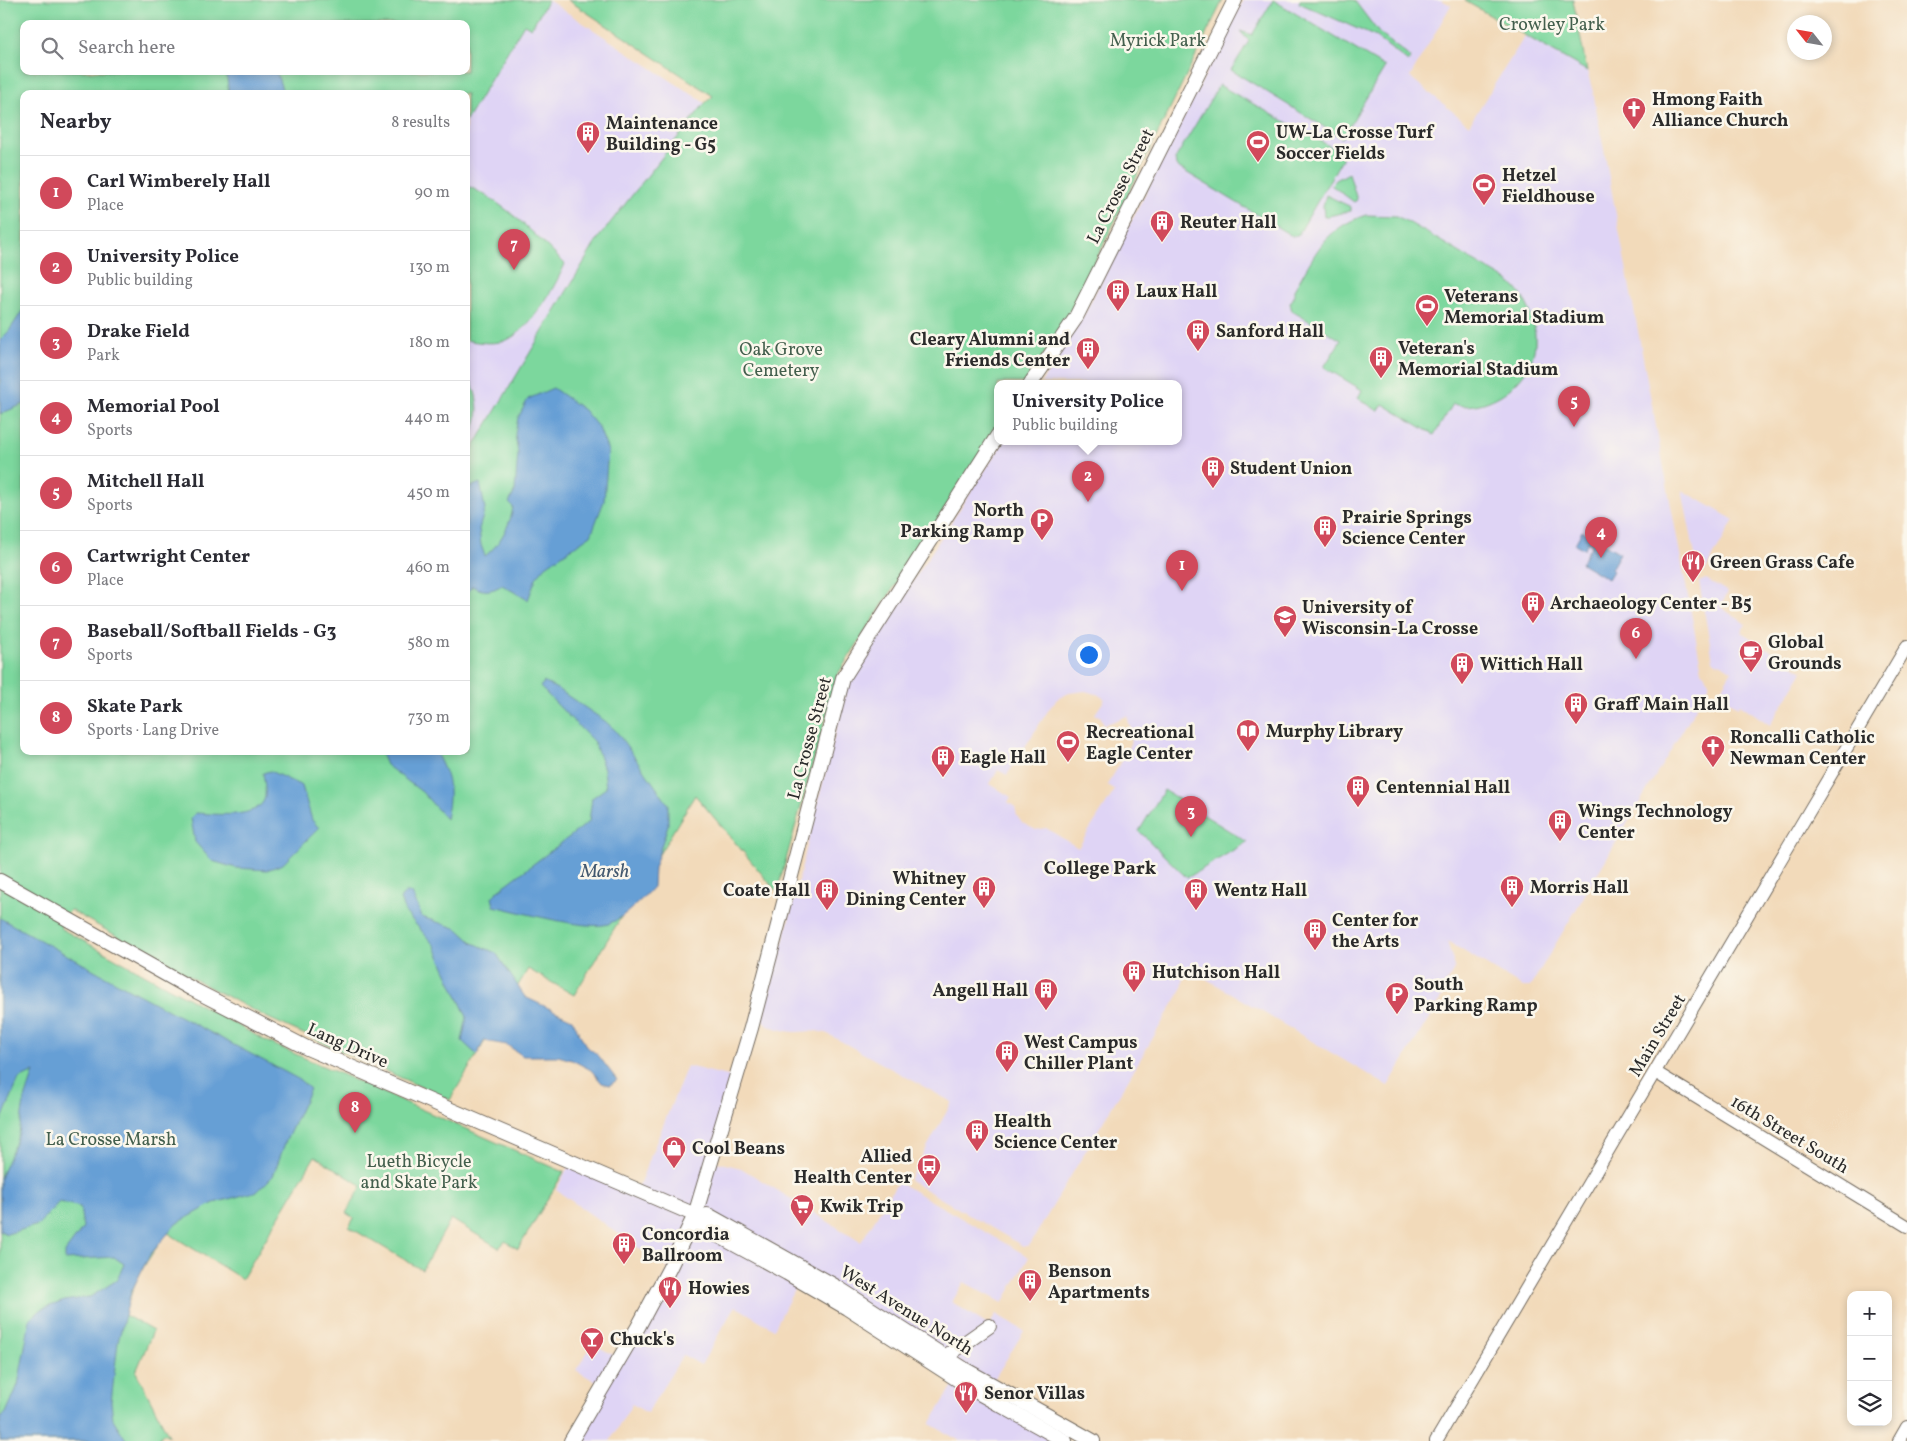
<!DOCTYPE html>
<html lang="en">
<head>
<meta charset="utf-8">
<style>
  :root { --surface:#fff; --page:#f2f2f3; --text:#2b2b33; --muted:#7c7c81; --line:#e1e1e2; --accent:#d1495b }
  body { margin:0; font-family:Vollkorn,serif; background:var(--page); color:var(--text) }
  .controls { position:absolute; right:15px; bottom:15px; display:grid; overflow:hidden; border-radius:10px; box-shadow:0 2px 8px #0003 }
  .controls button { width:45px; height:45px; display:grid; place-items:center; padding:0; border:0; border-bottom:1px solid var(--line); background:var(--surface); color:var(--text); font:25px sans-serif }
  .compass { position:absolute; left:1787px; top:15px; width:45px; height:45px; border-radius:50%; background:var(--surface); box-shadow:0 2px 8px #0003; rotate:301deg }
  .you { position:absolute; left:1088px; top:654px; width:18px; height:18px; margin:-12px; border:4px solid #fff; border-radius:50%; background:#1a73e8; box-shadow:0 0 0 8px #1a73e833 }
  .badge { display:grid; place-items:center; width:32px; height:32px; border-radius:50%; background:var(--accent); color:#fff; font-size:16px; font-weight:700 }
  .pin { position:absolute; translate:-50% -41px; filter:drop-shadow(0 1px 2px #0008) }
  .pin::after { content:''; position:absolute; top:26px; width:18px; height:15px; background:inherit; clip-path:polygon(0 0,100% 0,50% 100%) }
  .popup { position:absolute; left:994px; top:380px; width:188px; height:65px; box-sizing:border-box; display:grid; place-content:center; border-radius:10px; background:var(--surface); filter:drop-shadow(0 1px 4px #0005); font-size:16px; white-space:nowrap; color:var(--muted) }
  .popup b { font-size:19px; color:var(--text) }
  .popup::after { content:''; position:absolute; left:50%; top:100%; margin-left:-10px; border:10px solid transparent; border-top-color:var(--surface) }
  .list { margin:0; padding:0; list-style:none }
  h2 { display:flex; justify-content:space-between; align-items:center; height:65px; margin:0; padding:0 20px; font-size:21px }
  h2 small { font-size:16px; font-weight:400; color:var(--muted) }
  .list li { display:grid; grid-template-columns:32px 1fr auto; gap:15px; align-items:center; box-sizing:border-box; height:75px; padding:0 20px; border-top:1px solid var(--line) }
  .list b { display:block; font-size:19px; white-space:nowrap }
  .list p { margin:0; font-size:16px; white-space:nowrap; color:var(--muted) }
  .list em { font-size:16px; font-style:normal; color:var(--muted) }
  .icon { flex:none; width:28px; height:28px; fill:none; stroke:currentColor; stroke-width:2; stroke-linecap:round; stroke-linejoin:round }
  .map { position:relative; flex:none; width:1907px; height:1441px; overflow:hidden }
  .search { position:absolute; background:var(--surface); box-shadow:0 2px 8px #0003; left:20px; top:20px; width:450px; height:55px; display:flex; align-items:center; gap:12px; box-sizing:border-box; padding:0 18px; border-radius:10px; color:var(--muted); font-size:19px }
  .panel { position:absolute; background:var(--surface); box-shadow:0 2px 8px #0003; left:20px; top:90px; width:450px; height:665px; border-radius:10px }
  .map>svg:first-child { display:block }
  .built { fill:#dfd4f5; fill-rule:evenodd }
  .green { fill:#7cd79d; stroke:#548164; fill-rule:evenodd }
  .water { fill:#669fd5; stroke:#486580 }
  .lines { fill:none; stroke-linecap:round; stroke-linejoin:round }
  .secondary-casing { stroke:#71685d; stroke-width:14 }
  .primary-casing { stroke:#71685d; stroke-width:16 }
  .secondary { stroke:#fff; stroke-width:12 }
  .primary { stroke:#fff; stroke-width:14 }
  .labels { text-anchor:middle; stroke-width:5; stroke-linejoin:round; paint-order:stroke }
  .park-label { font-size:18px; fill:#435f4d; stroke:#fbf7ec }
  .poi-label { font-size:18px; font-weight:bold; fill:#2b2b2b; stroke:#fbf7ec; text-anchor:start }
  .street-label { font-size:18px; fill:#2b2b2b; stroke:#fbf7ec }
  .neighbourhood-label { font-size:19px; font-weight:bold; fill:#2b2b2b; stroke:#fbf7ec }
  .water-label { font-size:19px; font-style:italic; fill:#43596f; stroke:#fbf7ec }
</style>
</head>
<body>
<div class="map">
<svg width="1907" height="1441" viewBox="0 0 1907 1441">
  <rect width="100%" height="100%" fill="#fbf7ec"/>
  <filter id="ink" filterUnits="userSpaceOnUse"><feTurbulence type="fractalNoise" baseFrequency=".02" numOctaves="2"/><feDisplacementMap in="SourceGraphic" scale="10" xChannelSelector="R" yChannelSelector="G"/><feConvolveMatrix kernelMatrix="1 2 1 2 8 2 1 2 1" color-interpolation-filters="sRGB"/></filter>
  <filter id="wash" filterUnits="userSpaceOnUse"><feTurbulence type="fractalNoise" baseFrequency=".0096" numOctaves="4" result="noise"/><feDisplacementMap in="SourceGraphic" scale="20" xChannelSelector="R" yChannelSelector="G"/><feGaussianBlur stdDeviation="1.12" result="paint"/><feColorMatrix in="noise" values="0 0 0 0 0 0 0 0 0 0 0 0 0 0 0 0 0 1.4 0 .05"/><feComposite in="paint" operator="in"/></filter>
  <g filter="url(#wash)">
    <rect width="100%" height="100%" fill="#f2daba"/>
    <g class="built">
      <polygon points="538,0 548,0 705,103 599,237 466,460 466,121"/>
      <path d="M 1243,0 L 1441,0 L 1451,5 L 1410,77 L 1469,125 L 1525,36 L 1587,71 L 1593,92 L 1702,671 L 1709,682 L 1709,686 L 1530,987 L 1523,987 L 1447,941 L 1455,968 L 1444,986 L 1447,988 L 1388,1086 L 1210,981 L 1205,978 L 1201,971 L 1194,969 L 1188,970 L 1184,977 L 1182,989 L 1032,1241 L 1027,1246 L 1023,1246 L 909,1180 L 952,1102 L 826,1033 L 816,1031 L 795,1032 L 786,1031 L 768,1026 L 762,1019 L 787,927 L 847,685 L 855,670 L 1004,441 L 1178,441 L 1178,383 L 1041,383 L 1085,313 ZM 1085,691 L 1097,694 L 1105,699 L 1095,714 L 1101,717 L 1104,725 L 1127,716 L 1132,733 L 1129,750 L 1107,785 L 1115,790 L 1078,848 L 1046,828 L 1036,830 L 1022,823 L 1017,816 L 1015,807 L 1008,802 L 1011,797 L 990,784 L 998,770 L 1007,775 L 1049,709 L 1057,699 L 1069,693 Z"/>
      <polygon points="1682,490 1734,520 1705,571 1698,570"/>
      <polygon points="1706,579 1728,592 1720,607 1746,624 1741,632 1803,671 1770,725 1740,704 1738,707 1718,694 1732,671 1722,664 1716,663 1713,660 1699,582"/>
      <polygon points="687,1066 736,1078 712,1161 741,1168 861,1242 898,1182 1029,1257 1003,1303 964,1282 952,1302 989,1326 996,1314 1024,1331 991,1384 799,1280 774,1329 735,1306 701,1365 683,1355 647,1413 632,1404 610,1441 571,1441 603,1386 576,1370 593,1344 619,1358 669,1269 556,1190 571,1162 637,1190"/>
      <polygon points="957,1379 1065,1441 960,1441 930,1424"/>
    </g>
    <g class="green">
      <path d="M 0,0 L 548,0 L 531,28 L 524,24 L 466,121 L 466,94 L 24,94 L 24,751 L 466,751 L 466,460 L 599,237 L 705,103 L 713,96 L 568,0 L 1223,0 L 1066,321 L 1025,383 L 998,383 L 998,426 L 838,674 L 777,892 L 695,795 L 574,995 L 528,969 L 450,1100 L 268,1018 L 207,986 L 70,910 L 60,928 L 268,1042 L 564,1172 L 518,1249 L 505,1241 L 499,1248 L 451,1219 L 422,1270 L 349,1227 L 354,1218 L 346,1213 L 362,1186 L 315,1156 L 242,1279 L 168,1233 C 146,1260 133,1281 125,1315 L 153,1331 L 136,1372 L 169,1436 L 163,1433 L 158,1441 L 0,1441 ZM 24,24 L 466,24 L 466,71 L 24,71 Z"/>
      <polygon points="1273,0 1385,67 1342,138 1231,70 1249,41 1240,31 1252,35"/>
      <polygon points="1300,0 1354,0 1379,33 1411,58 1408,62 1376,37 1299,3"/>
      <polygon points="1466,0 1573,0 1587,71 1465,1"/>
      <polygon points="1219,85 1342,153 1342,159 1298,235 1292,236 1176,166 1175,159"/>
      <polygon points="1349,173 1357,200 1354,202 1331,185 1336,180"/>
      <path d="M 470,187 C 508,205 535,235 565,264 C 555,287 532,327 509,339 C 497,345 479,343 466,340 L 466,189 Z"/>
      <polygon points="1326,195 1351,207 1351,211 1324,217 1323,206"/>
      <path d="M 1366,215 L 1396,216 L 1408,222 C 1431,235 1454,249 1477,263 C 1487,269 1499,275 1509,282 C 1530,298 1541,334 1532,358 C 1529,369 1521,378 1513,386 C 1498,400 1473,410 1453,404 L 1434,435 L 1383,404 L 1378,411 L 1358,398 L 1362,390 L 1324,367 L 1341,340 L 1292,311 L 1290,303 L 1294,297 L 1294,290 C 1315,255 1323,229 1366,215 Z"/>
      <path d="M 466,371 C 478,393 485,419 466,440 Z"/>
      <polygon points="1164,790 1247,842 1187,878 1139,831"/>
    </g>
    <g class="water">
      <polygon points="226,71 276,71 282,89 282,94 229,94"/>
      <polygon points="24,308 24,404 0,414 0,340 9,331"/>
      <path d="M 553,388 L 584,410 L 599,428 L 608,451 L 604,501 L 591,535 L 546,566 L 536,578 L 528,600 L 502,585 C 491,592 483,592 472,586 L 466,596 L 466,489 L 480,483 L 485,509 L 479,529 L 481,545 L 485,556 C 499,546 511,524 513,507 L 509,503 L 515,491 L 518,453 L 515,434 L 518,418 L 528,399 Z"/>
      <polygon points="1582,531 1620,553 1611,569 1613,571 1608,579 1581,563 1592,545 1588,542 1584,549 1575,544"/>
      <path d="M 544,682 L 559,690 L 605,721 L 616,731 L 668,804 L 668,825 L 654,868 L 653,887 C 641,900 624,918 608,924 C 588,931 517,911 494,906 L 492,897 L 499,890 L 589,822 L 592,798 L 606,788 L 604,769 L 594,742 L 540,687 Z"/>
      <path d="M 380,751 L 435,751 C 450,779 452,789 446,819 L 422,792 L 386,765 Z"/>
      <path d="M 270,771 L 302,786 L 312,820 L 319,828 L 283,864 L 267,870 L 236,868 L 212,861 L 195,842 L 191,818 L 196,813 C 213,814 260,820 265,797 C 266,790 264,780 263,773 Z"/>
      <polygon points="405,893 412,893 422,917 458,929 473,943 496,953 525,997 572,1019 586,1046 598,1055 617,1080 610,1085 602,1083 591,1070 572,1060 558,1056 523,1056 507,1045 484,1041 477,1055 462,1041 467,1017 434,945 405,912 400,899"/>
      <polygon points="0,918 134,992 300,1080 310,1089 285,1143 273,1176 258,1191 214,1203 176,1224 149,1256 131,1292 118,1342 111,1402 113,1419 127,1441 0,1441 0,1418 6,1413 18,1385 30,1319 42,1309 64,1301 90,1297 117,1280 124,1264 114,1257 65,1260 65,1252 83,1228 80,1207 59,1202 38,1225 7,1234 0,1231 0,1178 19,1134 24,1102 34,1072 19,1079 0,1124"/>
    </g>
  </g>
  <g filter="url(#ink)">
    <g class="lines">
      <g class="secondary-casing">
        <g id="secondary">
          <polyline points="1655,1072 1907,1226"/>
          <polyline points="1436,1441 1907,646"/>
          <polyline points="1899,1441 1907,1427"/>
        </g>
      </g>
      <g class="primary-casing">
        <g id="primary">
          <polyline points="1031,383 1075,319 1235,0"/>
          <polyline points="0,881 192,989 307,1048 700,1217 707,1215 710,1216 835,1286 964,1369 1093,1441"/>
          <polyline points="700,1217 701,1226 787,1273 847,1308 977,1392 1065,1441"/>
          <polyline points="945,1357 989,1326"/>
          <polyline points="571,1441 638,1327 669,1269 695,1215 751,1028 843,678 998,435"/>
        </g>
      </g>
      <use href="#secondary" class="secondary"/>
      <use href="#primary" class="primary"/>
    </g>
  </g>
  <defs>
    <g id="church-pin" transform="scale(1.25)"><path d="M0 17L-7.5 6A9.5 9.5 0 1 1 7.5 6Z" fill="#d1495b" stroke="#fbf7ec"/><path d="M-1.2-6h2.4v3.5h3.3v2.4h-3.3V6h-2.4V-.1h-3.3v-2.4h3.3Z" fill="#fff"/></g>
    <g id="building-pin" transform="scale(1.25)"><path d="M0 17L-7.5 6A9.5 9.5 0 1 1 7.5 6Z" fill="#d1495b" stroke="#fbf7ec"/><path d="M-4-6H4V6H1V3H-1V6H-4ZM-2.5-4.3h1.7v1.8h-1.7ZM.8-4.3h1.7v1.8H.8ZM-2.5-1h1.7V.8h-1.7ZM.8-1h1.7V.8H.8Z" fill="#fff"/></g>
    <g id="stadium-pin" transform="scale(1.25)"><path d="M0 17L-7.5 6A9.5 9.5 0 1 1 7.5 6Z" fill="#d1495b" stroke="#fbf7ec"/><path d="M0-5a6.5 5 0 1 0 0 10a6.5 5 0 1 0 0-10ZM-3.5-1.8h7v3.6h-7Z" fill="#fff"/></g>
    <g id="parking-pin" transform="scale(1.25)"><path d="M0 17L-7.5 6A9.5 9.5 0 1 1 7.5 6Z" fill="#d1495b" stroke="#fbf7ec"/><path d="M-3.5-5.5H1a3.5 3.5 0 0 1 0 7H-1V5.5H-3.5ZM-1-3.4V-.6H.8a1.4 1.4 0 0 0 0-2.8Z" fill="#fff"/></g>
    <g id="restaurant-pin" transform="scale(1.25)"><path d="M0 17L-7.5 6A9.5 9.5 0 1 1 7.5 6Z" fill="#d1495b" stroke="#fbf7ec"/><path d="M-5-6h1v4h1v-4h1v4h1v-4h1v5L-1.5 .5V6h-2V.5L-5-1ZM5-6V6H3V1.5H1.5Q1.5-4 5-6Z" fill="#fff"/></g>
    <g id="university-pin" transform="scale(1.25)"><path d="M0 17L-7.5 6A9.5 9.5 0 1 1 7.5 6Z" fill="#d1495b" stroke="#fbf7ec"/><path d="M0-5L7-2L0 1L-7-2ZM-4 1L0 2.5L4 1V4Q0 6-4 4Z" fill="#fff"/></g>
    <g id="cafe-pin" transform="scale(1.25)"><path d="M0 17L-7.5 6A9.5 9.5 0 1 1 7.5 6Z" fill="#d1495b" stroke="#fbf7ec"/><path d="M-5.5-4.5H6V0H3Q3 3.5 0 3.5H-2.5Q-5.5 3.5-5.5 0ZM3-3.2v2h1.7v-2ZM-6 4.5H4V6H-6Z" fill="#fff"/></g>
    <g id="library-pin" transform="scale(1.25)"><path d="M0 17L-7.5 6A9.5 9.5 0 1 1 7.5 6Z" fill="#d1495b" stroke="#fbf7ec"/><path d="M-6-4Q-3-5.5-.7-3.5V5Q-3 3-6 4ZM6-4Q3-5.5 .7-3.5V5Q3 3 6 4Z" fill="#fff"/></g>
    <g id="shop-pin" transform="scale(1.25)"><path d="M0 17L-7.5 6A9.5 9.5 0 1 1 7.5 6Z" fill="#d1495b" stroke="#fbf7ec"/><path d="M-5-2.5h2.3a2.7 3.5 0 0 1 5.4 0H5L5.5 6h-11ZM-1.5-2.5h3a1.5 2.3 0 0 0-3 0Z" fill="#fff"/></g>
    <g id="bus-pin" transform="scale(1.25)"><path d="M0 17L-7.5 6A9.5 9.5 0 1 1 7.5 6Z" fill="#d1495b" stroke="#fbf7ec"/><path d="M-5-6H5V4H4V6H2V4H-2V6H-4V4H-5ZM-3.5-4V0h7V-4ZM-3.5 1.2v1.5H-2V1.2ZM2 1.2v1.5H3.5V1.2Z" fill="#fff"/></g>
    <g id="supermarket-pin" transform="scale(1.25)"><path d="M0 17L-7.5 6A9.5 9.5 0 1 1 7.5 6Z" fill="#d1495b" stroke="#fbf7ec"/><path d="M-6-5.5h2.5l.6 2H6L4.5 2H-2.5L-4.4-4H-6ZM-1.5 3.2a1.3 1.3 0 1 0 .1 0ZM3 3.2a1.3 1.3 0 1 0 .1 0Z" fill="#fff"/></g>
    <g id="bar-pin" transform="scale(1.25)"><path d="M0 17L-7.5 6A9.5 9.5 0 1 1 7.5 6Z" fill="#d1495b" stroke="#fbf7ec"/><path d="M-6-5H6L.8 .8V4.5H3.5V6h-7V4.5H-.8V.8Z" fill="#fff"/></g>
  </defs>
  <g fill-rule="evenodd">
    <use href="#church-pin" x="1634" y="109"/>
    <use href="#building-pin" x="588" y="133"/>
    <use href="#stadium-pin" x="1258" y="142"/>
    <use href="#stadium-pin" x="1484" y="185"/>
    <use href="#building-pin" x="1162" y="222"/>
    <use href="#building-pin" x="1118" y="291"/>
    <use href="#stadium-pin" x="1427" y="306"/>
    <use href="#building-pin" x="1198" y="331"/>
    <use href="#building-pin" x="1088" y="349"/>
    <use href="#building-pin" x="1381" y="358"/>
    <use href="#building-pin" x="1213" y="468"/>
    <use href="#parking-pin" x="1042" y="520"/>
    <use href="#building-pin" x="1325" y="527"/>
    <use href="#restaurant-pin" x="1693" y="562"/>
    <use href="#building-pin" x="1533" y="603"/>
    <use href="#university-pin" x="1285" y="617"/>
    <use href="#cafe-pin" x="1751" y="652"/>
    <use href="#building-pin" x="1462" y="664"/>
    <use href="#building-pin" x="1576" y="704"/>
    <use href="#library-pin" x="1248" y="731"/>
    <use href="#stadium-pin" x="1068" y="742"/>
    <use href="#church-pin" x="1713" y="747"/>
    <use href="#building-pin" x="943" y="757"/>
    <use href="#building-pin" x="1358" y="787"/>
    <use href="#building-pin" x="1560" y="821"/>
    <use href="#building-pin" x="1512" y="887"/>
    <use href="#building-pin" x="984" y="888"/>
    <use href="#building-pin" x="827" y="890"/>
    <use href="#building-pin" x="1196" y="890"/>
    <use href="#building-pin" x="1315" y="930"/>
    <use href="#building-pin" x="1134" y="972"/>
    <use href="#building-pin" x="1046" y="990"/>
    <use href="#parking-pin" x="1397" y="994"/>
    <use href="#building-pin" x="1007" y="1052"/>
    <use href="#building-pin" x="977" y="1131"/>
    <use href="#shop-pin" x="674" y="1148"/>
    <use href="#bus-pin" x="929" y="1166"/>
    <use href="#supermarket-pin" x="802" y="1206"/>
    <use href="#building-pin" x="624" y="1244"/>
    <use href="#building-pin" x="1030" y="1281"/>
    <use href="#restaurant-pin" x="670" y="1288"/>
    <use href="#bar-pin" x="592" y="1339"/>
    <use href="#restaurant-pin" x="966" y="1393"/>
  </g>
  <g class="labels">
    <g class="park-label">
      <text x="1552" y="30">Crowley Park</text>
      <text x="1158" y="46">Myrick Park</text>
      <text x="781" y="355">Oak Grove<tspan x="781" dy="21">Cemetery</tspan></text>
      <text x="111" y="1145">La Crosse Marsh</text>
      <text x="419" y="1167">Lueth Bicycle<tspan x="419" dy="21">and Skate Park</tspan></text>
    </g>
    <g class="poi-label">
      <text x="1652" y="105">Hmong Faith<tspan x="1652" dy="21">Alliance Church</tspan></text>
      <text x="606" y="129">Maintenance<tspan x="606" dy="21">Building - G5</tspan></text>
      <text x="1276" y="138">UW-La Crosse Turf<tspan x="1276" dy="21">Soccer Fields</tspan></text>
      <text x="1502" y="181">Hetzel<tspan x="1502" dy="21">Fieldhouse</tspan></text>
      <text x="1180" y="228">Reuter Hall</text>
      <text x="1136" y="297">Laux Hall</text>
      <text x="1444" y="302">Veterans<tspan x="1444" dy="21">Memorial Stadium</tspan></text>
      <text x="1216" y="337">Sanford Hall</text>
      <text x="1070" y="345" text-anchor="end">Cleary Alumni and<tspan x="1070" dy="21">Friends Center</tspan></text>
      <text x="1398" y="354">Veteran's<tspan x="1398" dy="21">Memorial Stadium</tspan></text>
      <text x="1230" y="474">Student Union</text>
      <text x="1024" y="516" text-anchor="end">North<tspan x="1024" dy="21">Parking Ramp</tspan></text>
      <text x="1342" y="523">Prairie Springs<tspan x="1342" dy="21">Science Center</tspan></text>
      <text x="1710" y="568">Green Grass Cafe</text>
      <text x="1550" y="609">Archaeology Center - B5</text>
      <text x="1302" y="613">University of<tspan x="1302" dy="21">Wisconsin-La Crosse</tspan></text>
      <text x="1768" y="648">Global<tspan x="1768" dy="21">Grounds</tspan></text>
      <text x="1480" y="670">Wittich Hall</text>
      <text x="1594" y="710">Graff Main Hall</text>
      <text x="1266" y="737">Murphy Library</text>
      <text x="1086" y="738">Recreational<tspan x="1086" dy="21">Eagle Center</tspan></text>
      <text x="1730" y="743">Roncalli Catholic<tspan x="1730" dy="21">Newman Center</tspan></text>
      <text x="960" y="763">Eagle Hall</text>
      <text x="1376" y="793">Centennial Hall</text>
      <text x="1578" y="817">Wings Technology<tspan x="1578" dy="21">Center</tspan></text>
      <text x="966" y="884" text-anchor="end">Whitney<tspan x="966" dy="21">Dining Center</tspan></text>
      <text x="1530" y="893">Morris Hall</text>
      <text x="810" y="896" text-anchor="end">Coate Hall</text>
      <text x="1214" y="896">Wentz Hall</text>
      <text x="1332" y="926">Center for<tspan x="1332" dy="21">the Arts</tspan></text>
      <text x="1152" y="978">Hutchison Hall</text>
      <text x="1414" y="990">South<tspan x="1414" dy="21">Parking Ramp</tspan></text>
      <text x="1028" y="996" text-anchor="end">Angell Hall</text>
      <text x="1024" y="1048">West Campus<tspan x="1024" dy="21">Chiller Plant</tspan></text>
      <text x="994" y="1127">Health<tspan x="994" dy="21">Science Center</tspan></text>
      <text x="692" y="1154">Cool Beans</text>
      <text x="912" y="1162" text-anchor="end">Allied<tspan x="912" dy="21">Health Center</tspan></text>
      <text x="820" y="1212">Kwik Trip</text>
      <text x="642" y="1240">Concordia<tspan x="642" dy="21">Ballroom</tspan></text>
      <text x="1048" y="1277">Benson<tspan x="1048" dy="21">Apartments</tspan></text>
      <text x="688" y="1294">Howies</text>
      <text x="610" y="1345">Chuck's</text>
      <text x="984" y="1399">Senor Villas</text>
    </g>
    <g class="street-label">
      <text transform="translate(1120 186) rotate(-63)" y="6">La Crosse Street</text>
      <text transform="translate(809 738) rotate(-75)" y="6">La Crosse Street</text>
      <text transform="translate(1657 1035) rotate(-59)" y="6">Main Street</text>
      <text transform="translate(348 1045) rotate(24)" y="6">Lang Drive</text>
      <text transform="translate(1790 1134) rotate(31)" y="6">16th Street South</text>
      <text transform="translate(907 1310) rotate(32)" y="6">West Avenue North</text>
    </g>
    <g class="neighbourhood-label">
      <text x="1100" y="874">College Park</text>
    </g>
    <g class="water-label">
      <text x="605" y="877">Marsh</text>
    </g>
  </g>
</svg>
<div class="controls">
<button>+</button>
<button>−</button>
<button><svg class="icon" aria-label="layers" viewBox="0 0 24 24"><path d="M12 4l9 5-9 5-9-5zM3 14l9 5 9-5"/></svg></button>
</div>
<svg class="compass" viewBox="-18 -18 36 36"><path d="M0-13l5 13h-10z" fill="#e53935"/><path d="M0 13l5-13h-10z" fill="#7c7c81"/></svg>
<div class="you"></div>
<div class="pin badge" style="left:1182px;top:591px">1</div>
<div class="pin badge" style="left:1088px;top:502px">2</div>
<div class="popup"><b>University Police</b>Public building</div>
<div class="pin badge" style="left:1191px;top:837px">3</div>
<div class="pin badge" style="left:1601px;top:558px">4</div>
<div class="pin badge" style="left:1574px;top:427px">5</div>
<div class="pin badge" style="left:1636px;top:659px">6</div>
<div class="pin badge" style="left:514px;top:270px">7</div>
<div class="pin badge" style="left:355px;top:1133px">8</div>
<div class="search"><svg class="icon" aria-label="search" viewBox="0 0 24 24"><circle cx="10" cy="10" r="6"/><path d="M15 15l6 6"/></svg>Search here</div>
<section class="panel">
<h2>Nearby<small>8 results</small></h2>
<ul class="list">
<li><span class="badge">1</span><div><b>Carl Wimberely Hall</b><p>Place</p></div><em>90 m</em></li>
<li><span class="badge">2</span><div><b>University Police</b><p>Public building</p></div><em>130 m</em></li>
<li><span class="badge">3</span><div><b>Drake Field</b><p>Park</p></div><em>180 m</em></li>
<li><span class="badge">4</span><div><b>Memorial Pool</b><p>Sports</p></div><em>440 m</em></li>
<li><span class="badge">5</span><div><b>Mitchell Hall</b><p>Sports</p></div><em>450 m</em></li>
<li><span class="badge">6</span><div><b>Cartwright Center</b><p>Place</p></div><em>460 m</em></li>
<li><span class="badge">7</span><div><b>Baseball/Softball Fields - G3</b><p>Sports</p></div><em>580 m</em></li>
<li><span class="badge">8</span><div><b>Skate Park</b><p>Sports · Lang Drive</p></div><em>730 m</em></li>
</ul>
</section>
</div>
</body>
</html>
